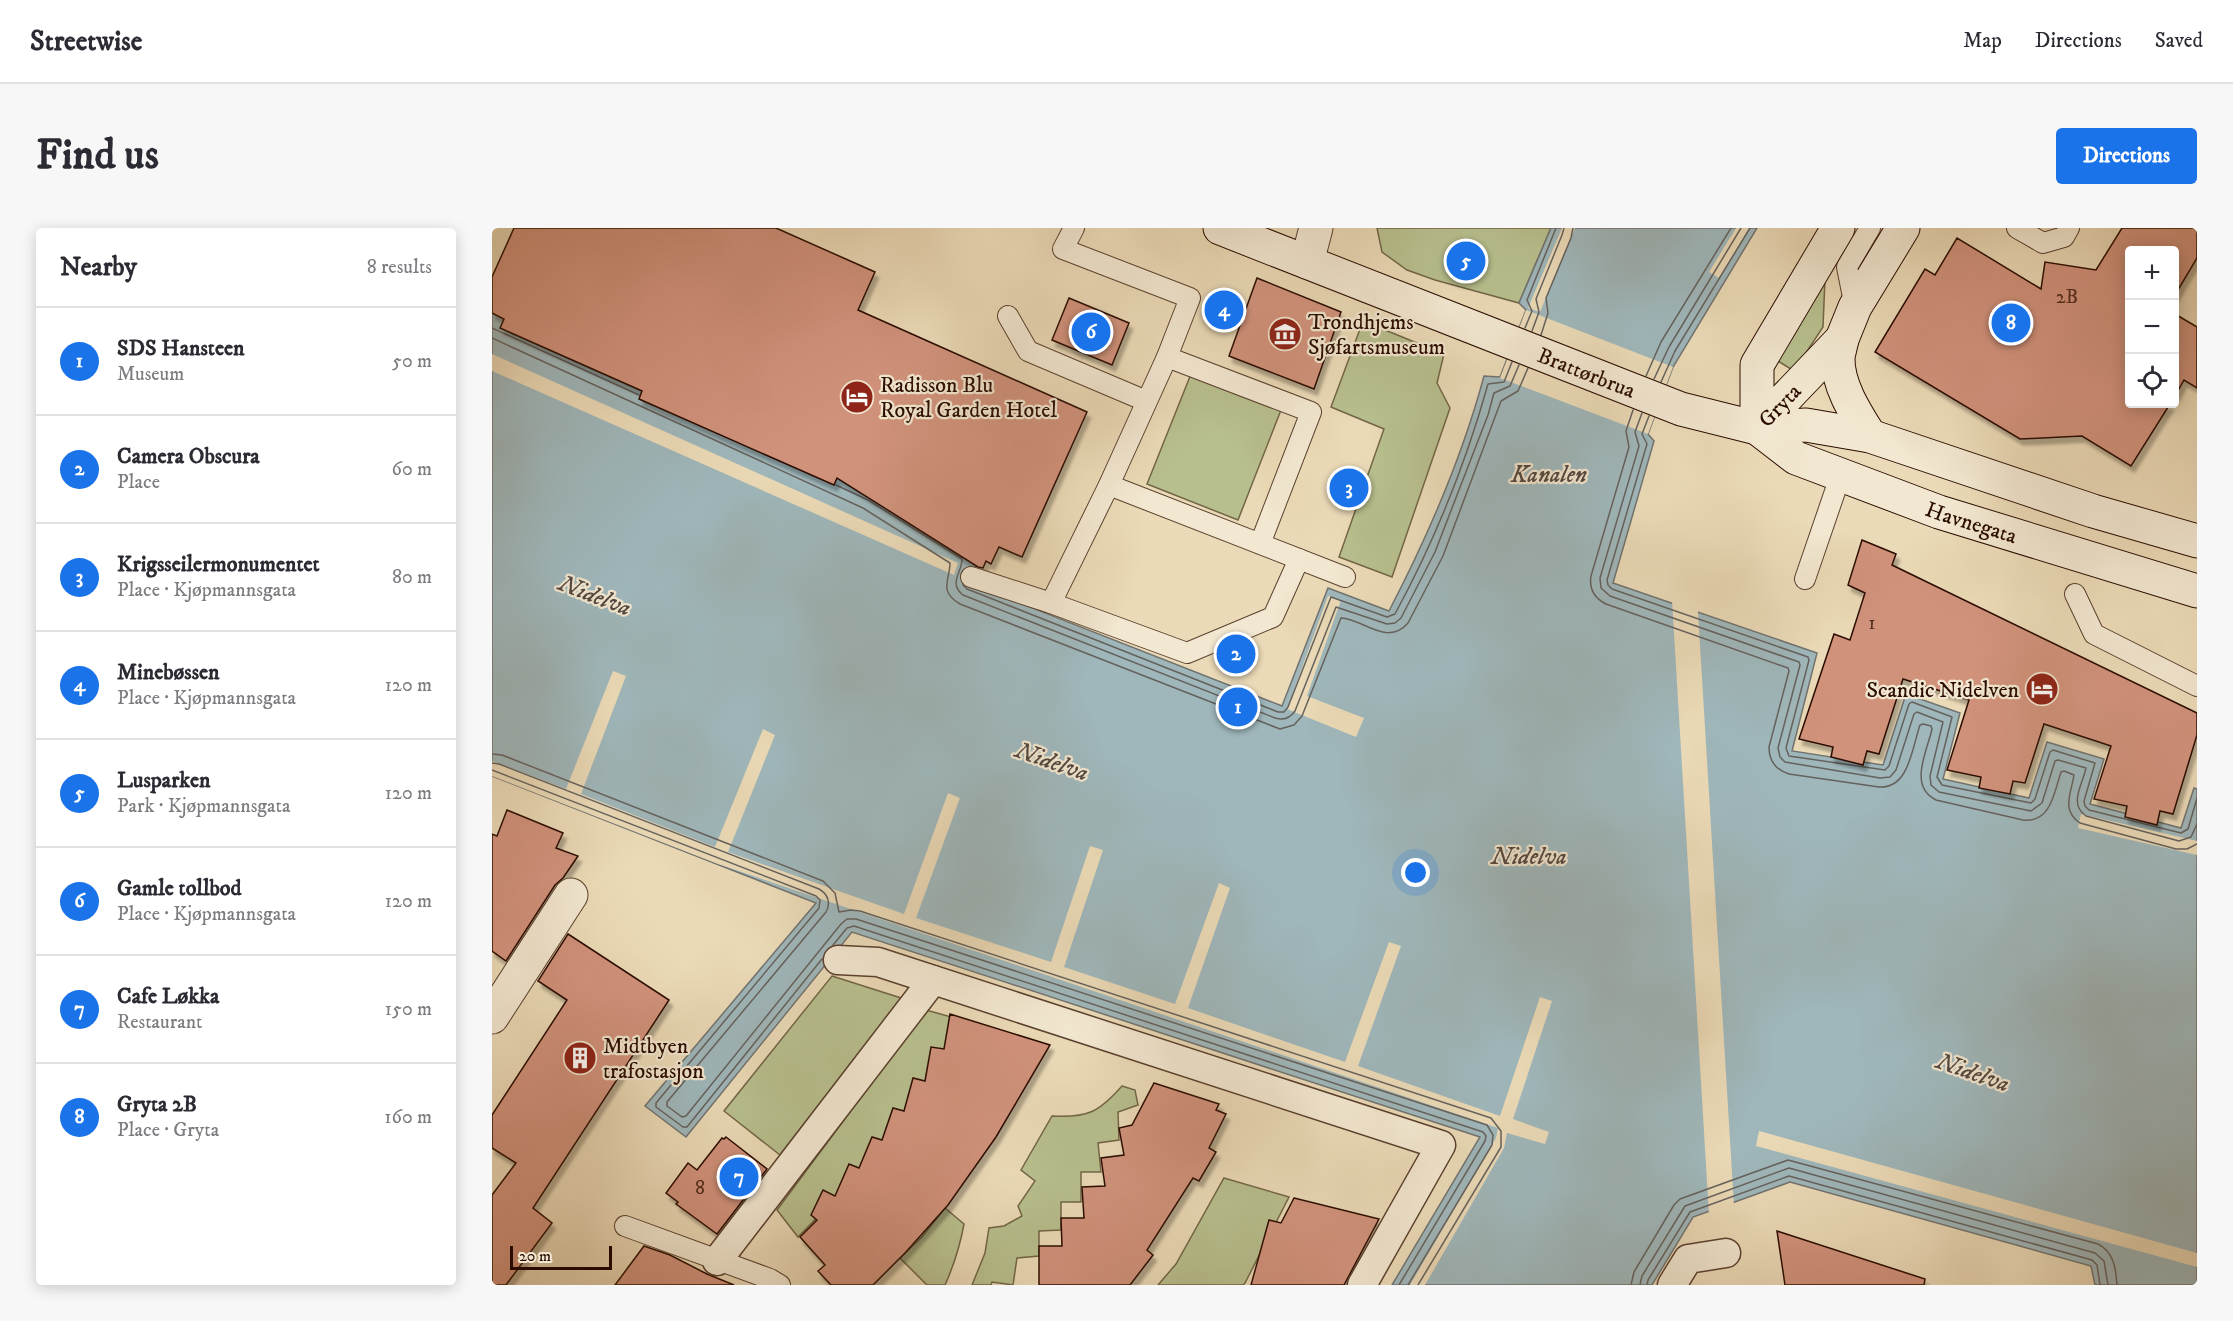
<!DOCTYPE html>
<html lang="en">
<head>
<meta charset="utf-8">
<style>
  :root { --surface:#fff; --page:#f7f7f7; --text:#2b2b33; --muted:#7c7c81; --line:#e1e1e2; --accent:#1a73e8 }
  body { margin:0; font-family:"IM FELL DW Pica",serif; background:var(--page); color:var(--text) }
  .controls { position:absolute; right:18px; top:18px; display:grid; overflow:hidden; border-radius:6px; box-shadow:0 3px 15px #0003 }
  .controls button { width:54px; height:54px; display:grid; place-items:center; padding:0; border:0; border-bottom:2px solid var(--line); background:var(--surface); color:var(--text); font:30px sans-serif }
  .scale { position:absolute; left:18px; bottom:15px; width:102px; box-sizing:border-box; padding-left:6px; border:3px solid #2b0c00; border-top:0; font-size:16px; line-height:21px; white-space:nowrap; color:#2b0c00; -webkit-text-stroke:4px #f2e7d0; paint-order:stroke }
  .you { position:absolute; left:924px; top:645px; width:21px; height:21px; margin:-15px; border:4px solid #fff; border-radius:50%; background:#1a73e8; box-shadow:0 0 0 9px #1a73e833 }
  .badge { display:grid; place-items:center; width:39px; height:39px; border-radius:50%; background:var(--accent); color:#fff; font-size:20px; font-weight:700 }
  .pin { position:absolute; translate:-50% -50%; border:3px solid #fff; box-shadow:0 2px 6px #0006 }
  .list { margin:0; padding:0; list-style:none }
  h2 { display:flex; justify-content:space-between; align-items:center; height:78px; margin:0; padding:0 24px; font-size:26px }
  h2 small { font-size:20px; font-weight:400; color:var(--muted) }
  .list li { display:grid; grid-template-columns:39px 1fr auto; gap:18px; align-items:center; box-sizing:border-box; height:108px; padding:0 24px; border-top:2px solid var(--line) }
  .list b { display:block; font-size:22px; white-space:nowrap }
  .list p { margin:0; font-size:20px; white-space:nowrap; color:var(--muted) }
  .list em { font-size:20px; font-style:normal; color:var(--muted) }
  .icon { flex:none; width:33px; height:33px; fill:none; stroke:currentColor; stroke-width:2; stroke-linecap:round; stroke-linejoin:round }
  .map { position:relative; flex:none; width:1705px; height:1057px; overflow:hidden; border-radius:6px }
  header { display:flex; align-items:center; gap:36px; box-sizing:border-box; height:84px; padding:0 30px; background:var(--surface); border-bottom:2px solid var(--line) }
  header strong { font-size:28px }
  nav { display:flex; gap:33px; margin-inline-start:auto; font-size:21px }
  .intro { display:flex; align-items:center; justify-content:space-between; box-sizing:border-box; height:144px; padding:0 36px }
  h1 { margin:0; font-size:42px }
  .button { padding:15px 27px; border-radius:6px; background:var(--accent); color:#fff; font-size:21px; font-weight:700 }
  main { display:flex; gap:36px; padding:0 36px }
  aside { flex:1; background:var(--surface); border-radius:6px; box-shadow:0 3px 15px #0003 }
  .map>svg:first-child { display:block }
  .green { fill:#b8bf8e; stroke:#726647; stroke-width:1.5 }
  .water { fill:#9fb7bb; stroke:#717370; stroke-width:1.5 }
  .pier { fill:#ebdab7 }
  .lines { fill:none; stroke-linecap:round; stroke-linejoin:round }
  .shore { stroke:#65625e; stroke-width:1.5 }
  .building { fill:#d1927b; stroke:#2b0c00; stroke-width:1.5; filter:url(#shadow) }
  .service-casing { stroke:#5b402e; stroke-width:22 }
  .pedestrian-casing { stroke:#5b402e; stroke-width:31 }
  .minor-casing { stroke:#5b402e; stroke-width:35 }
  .tertiary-casing { stroke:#5b402e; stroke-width:35 }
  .secondary-casing { stroke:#2b0c00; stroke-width:35 }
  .service { stroke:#f2e7d0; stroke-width:20 }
  .pedestrian { stroke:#f2e7d0; stroke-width:28 }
  .minor { stroke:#f2e7d0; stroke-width:33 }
  .tertiary { stroke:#f2e7d0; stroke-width:33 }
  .secondary { stroke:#f2e7d0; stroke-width:33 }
  .labels { text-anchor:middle; stroke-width:4.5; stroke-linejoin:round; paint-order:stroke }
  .number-label { font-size:20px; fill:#542e1f }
  .poi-label { font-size:22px; fill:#2b0c00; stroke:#f2e7d0; text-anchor:start }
  .street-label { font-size:22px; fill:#2b0c00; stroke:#f2e7d0 }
  .water-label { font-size:24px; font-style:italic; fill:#544841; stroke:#f2e7d0 }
</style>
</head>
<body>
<header>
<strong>Streetwise</strong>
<nav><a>Map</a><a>Directions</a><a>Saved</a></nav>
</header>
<div class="intro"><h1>Find us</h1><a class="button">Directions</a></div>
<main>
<aside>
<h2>Nearby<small>8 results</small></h2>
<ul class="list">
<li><span class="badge">1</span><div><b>SDS Hansteen</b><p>Museum</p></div><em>50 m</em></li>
<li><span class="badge">2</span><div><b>Camera Obscura</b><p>Place</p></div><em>60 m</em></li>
<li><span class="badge">3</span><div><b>Krigsseilermonumentet</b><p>Place · Kjøpmannsgata</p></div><em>80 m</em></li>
<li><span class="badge">4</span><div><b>Minebøssen</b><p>Place · Kjøpmannsgata</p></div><em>120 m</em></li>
<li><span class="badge">5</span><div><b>Lusparken</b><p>Park · Kjøpmannsgata</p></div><em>120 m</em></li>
<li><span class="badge">6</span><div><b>Gamle tollbod</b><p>Place · Kjøpmannsgata</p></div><em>120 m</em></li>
<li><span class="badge">7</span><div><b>Cafe Løkka</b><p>Restaurant</p></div><em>150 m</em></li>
<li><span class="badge">8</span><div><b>Gryta 2B</b><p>Place · Gryta</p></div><em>160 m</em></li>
</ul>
</aside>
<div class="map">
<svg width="1705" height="1057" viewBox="0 0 1705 1057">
  <defs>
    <filter id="shadow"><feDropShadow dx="3.5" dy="6" stdDeviation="1.5" flood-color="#0004"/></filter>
  </defs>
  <rect width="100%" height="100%" fill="#ebdab7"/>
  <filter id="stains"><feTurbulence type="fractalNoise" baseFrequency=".00333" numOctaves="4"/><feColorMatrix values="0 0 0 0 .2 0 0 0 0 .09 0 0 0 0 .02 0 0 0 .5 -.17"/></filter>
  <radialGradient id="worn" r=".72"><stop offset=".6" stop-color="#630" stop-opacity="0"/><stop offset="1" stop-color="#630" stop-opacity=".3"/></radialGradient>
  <g class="green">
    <polygon points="885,0 1059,0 1027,75 943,52 915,42 890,24"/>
    <polygon points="1333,51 1331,99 1302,143 1286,133"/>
    <polygon points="871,93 952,126 945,155 958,180 900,349 847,329 892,201 839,179"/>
    <polygon points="699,146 789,182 746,292 655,256"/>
    <polygon points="340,748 409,770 288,927 232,883"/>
    <polygon points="434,782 470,792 434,858 353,961 306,1009 285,982"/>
    <path d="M 630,858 L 643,862 L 646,877 L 626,884 L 627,912 L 606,915 L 609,944 L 589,944 L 589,974 L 569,974 L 569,1002 L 547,1003 L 547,1028 L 525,1030 L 521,1057 L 500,1054 L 499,1057 L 480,1057 L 493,1025 L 497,1000 L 512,998 L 530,988 L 526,978 L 543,953 L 529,942 L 560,888 C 596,890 607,884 630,858 Z"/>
    <polygon points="732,950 797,969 753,1055 751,1057 666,1057 684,1036"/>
    <path d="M 453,980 L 472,996 C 468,1018 462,1037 453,1057 L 435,1057 L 408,1030 L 430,1009 Z"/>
  </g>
  <path class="water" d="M 1059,0 L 1265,0 L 1181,139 L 1156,206 L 1162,213 L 1121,355 L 1325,425 L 1300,523 L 1391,537 L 1414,466 L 1468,485 L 1451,551 L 1537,570 L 1555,514 L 1612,531 L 1598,576 L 1689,600 L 1702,560 L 1705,561 L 1705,1057 L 1603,1057 L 1599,1038 L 1298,954 L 1201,989 L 1160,1057 L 900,1057 L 988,909 L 360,704 L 194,909 L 153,878 L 324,675 L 0,548 L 0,85 L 382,260 L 488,327 L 477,355 L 790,478 L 836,360 L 897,383 C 936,308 970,230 992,148 L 1008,149 L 1034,82 L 1027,75 Z"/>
  <g class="pier">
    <polygon points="1070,0 1083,0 1048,84 1036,80"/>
    <polygon points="1244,0 1257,0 1227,50 1217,44"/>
    <polygon points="1034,82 1181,139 1156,206 1008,150"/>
    <polygon points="0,126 466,335 462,347 0,143"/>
    <polygon points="836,368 849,372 815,468 872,490 864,509 795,481"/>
    <polygon points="1180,372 1206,381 1206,384 1242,978 1217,987"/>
    <polygon points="121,443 134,448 89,566 223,619 271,501 283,507 236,624 412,686 456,565 468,570 424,690 559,734 598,618 611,622 572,739 683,776 727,655 738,660 696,780 853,834 897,714 909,718 866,838 1008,888 1048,769 1060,773 1021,891 1057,904 1053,916 1015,905 1012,920 933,1057 918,1057 1004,910 1006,900 226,636 0,548 0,533 74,561"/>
    <polygon points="1589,586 1705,613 1705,627 1586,600"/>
    <polygon points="1267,903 1705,1025 1705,1039 1264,918"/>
  </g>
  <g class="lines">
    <g class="shore">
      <polyline points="0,100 147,167"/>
      <polyline points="1033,100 1040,83 1035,72 1064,0"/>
      <polyline points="1040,103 1047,84 1044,71 1070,7 1072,0"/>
      <polyline points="1049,107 1056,85 1054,70 1079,10 1081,0"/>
      <path d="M 0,110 L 371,280 L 458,335 C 458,352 446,363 468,376 L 788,501 L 802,497 L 810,488 L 849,390 C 872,391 895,419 916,395 L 951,328 L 1009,173 L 1026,163 L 1036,140"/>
      <polyline points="1154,148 1169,114 1239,0"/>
      <polyline points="1162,151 1177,119 1249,0"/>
      <polyline points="1169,154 1183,123 1258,0"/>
      <path d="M 1141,182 L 1134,203 L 1137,219 L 1099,348 C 1097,361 1102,370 1114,376 L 1296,440 L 1297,443 L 1277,519 C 1277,533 1284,542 1297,546 L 1387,559 C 1417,561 1420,520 1428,497 L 1431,496 L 1439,498 L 1440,501 C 1435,524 1416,558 1444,572 L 1531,592 C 1559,595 1562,565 1569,544 L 1572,543 L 1582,547 C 1579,566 1569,582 1588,595 L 1684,621 L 1695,621 L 1705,616"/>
      <path d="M 1150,185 L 1143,204 L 1147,218 L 1108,350 L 1109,360 L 1118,368 L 1307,434 L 1308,437 L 1286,520 L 1288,529 L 1293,534 L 1388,550 L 1398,549 L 1404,542 L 1422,486 L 1425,484 L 1451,494 L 1438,548 L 1439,557 L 1447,564 L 1539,583 L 1550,575 L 1563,533 L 1566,532 L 1594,540 C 1591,556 1576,576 1594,588 L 1687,613 L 1699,609 L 1705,596"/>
      <polyline points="1157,188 1150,206 1155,216 1115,352 1116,357 1120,361 1316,429 1317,432 1294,520 1297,528 1393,542 1397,538 1417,476 1420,474 1460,489 1445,549 1450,557 1539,575 1543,571 1558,524 1561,522 1603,535 1592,573 1593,578 1597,582 1689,605 1696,601 1705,570"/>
      <path d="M 344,257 L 376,272 L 470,331 C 470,345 456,355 471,367 L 783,490 C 792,493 798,490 803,483 L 844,379 L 895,396 L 903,395 L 909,390 L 943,324 L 996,187 L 1002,165 L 1018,158 L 1027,137"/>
      <path d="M 471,357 L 475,361 L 786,484 L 792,484 L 796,479 L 839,369 L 895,389 L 903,386 C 942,314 974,235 996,156 L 1012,154 L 1020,134"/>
      <polyline points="0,526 10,527 331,653 343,665 347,684 359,682 368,683 999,890 1009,903 1009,919 926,1057"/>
      <path d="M 0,535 L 7,536 L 327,661 C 336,666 339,675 334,684 L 175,874 L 175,878 L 190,889 L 194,888 L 349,696 L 355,691 L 364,691 L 995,897 L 1001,907 L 1000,917 L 916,1057"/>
      <polyline points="0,542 324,668 328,672 327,680 164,875 164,879 191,899 195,899 330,731"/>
      <polyline points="341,717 355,700 362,698 991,904 994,908 993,913 907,1057"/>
      <path d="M 1139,1057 L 1142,1044 L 1182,977 L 1188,971 L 1296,932 L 1606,1016 C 1622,1024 1624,1041 1625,1057"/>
      <polyline points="1148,1057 1150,1048 1193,978 1297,940 1603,1025 1612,1033 1616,1057"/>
      <polyline points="1155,1057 1156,1052 1198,984 1297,948 1600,1032 1605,1037 1608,1057"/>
    </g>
  </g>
  <g class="building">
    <polygon points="22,0 284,0 383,44 366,82 595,184 530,329 507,319 499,336 494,333 491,340 486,339 345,250 342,257 147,171 150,163 8,100 12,91 0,85 0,49"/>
    <polygon points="1630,0 1705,0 1705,30 1683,67 1683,22 1638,22 1638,176 1678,176 1639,238 1590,208 1528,211 1383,124 1433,41 1443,47 1465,10 1549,61 1553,34 1604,42"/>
    <polygon points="765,50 849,84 822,161 737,128"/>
    <polygon points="577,70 637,95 620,137 560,112"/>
    <polygon points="1683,86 1705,99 1705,160 1692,152 1683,168"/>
    <polygon points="1370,312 1404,326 1400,337 1705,485 1705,507 1681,586 1668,583 1665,597 1633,589 1635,578 1602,571 1619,518 1552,496 1533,555 1521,553 1518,566 1487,560 1489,549 1455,542 1477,472 1411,451 1387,526 1375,523 1371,537 1339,529 1341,519 1307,511 1342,406 1358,412 1373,365 1356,357"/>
    <polygon points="15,582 71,605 64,620 86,628 71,650 63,657 14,733 0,723 0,606 5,608"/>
    <polygon points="76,706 177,772 41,980 60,995 14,1057 0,1057 0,967 24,935 0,920 0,887 75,772 46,753"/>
    <polygon points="458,786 558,817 504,909 456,977 413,1025 381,1057 339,1057 326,1043 333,1037 308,1009 325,992 319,987 331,962 343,968 357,936 367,940 380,909 390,912 401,880 412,883 421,850 433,853 439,819 452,821"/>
    <polygon points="662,855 727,876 724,882 734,886 717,920 724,924 707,953 701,950 655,1022 661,1027 638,1057 547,1057 547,1018 570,1018 569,990 592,990 590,959 613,958 609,930 632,927 627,900 640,897"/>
    <polygon points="234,909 275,941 225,1006 184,976 186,974 174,965 196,935 205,942 230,910 232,911"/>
    <polygon points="802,970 887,991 852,1057 759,1057 777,992 789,995"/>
    <polygon points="1285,1003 1433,1051 1432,1057 1293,1057"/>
    <polygon points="152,1018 178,1027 215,1046 242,1057 123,1057"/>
  </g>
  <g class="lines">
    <g class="service-casing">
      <g id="service">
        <polyline points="582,0 571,21 698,70 675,129"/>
        <polyline points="1525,0 1551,15 1572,9 1577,0"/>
        <polyline points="1363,79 1355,39 1378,0"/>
        <polyline points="516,88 536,123 654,173"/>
        <polyline points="617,257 559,375 695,425 781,389 807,331"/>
        <polyline points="768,316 819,184 675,129 617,257 853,349"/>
        <polyline points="479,349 559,375"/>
        <polyline points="1313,351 1349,246"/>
        <polyline points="1583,366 1602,406 1705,458"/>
        <polyline points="133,998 278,1051 288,1057"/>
      </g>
    </g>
    <g class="pedestrian-casing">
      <g id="pedestrian">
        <polyline points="346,732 386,734 949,917 870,1057"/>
        <polyline points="225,1033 441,752"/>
        <polyline points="1180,1057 1196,1031 1234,1025"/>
      </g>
    </g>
    <g class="minor-casing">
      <polyline id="minor" points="0,789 79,667"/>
    </g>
    <g class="tertiary-casing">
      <polyline id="tertiary" points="815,34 824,0"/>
    </g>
    <g class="secondary-casing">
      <g id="secondary">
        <path id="s1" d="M 728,0 L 1189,181 L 1265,200 L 1314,197 L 1378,208 L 1601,283 L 1705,313"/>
        <path d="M 1350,111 C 1349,117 1347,123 1346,129 C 1345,157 1364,186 1378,208"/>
        <path id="s2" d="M 1265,200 L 1304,230 L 1447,284 L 1705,363"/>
        <path id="s3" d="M 1265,200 L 1350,111 L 1363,79 L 1411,0"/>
        <polyline points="1265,200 1265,137 1346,0"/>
      </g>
    </g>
    <use href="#service" class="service"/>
    <use href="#pedestrian" class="pedestrian"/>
    <use href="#minor" class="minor"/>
    <use href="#tertiary" class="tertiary"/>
    <use href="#secondary" class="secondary"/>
  </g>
  <defs>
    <g id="museum-disc" transform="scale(1.725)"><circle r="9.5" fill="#8f2418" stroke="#f2e7d0"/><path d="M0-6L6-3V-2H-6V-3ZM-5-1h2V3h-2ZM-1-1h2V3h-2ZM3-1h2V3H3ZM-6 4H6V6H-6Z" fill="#fff"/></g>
    <g id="hotel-disc" transform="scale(1.725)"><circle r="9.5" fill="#8f2418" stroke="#f2e7d0"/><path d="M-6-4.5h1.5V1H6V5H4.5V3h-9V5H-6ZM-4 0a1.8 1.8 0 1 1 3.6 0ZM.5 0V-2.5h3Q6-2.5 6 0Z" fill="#fff"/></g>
    <g id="building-disc" transform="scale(1.725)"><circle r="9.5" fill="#8f2418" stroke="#f2e7d0"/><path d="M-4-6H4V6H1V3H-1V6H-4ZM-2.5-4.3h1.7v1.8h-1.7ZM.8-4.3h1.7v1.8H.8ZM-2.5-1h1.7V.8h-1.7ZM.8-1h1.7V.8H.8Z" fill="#fff"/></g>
  </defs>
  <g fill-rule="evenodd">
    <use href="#museum-disc" x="793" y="106"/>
    <use href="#hotel-disc" x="365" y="169"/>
    <use href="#hotel-disc" x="1550" y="461"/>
    <use href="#building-disc" x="88" y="830"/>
  </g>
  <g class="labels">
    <g class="number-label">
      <text x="1575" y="75">2B</text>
      <text x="1380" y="401">1</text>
      <text x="208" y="966">8</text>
    </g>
    <g class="poi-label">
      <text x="816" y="101">Trondhjems<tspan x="816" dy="25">Sjøfartsmuseum</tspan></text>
      <text x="388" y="164">Radisson Blu<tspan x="388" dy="25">Royal Garden Hotel</tspan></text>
      <text x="1527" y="469" text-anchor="end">Scandic Nidelven</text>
      <text x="111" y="825">Midtbyen<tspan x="111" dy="25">trafostasjon</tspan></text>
    </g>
    <g class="street-label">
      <text dy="8" stroke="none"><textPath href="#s1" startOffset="394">Brattørbrua</textPath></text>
      <text dy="8" stroke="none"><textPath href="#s3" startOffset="32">Gryta</textPath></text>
      <text dy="8" stroke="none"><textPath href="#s2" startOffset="236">Havnegata</textPath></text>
    </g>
    <g class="water-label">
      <text x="1057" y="254">Kanalen</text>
      <text transform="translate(103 367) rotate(21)" y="8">Nidelva</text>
      <text transform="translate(560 533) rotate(19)" y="8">Nidelva</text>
      <text x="1037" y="636">Nidelva</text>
      <text transform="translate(1481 844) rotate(19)" y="8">Nidelva</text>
    </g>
  </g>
  <rect width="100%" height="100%" filter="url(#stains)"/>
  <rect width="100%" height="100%" fill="url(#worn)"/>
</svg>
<div class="controls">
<button>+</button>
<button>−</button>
<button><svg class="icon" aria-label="locate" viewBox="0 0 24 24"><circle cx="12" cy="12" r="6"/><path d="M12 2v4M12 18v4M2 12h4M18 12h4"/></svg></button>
</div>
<div class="scale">20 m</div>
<div class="you"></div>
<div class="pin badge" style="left:746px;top:479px">1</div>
<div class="pin badge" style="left:744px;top:426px">2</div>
<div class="pin badge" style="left:857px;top:260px">3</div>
<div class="pin badge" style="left:732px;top:82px">4</div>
<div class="pin badge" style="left:974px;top:33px">5</div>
<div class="pin badge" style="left:599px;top:104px">6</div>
<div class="pin badge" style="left:247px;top:949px">7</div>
<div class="pin badge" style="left:1519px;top:95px">8</div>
</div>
</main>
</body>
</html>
